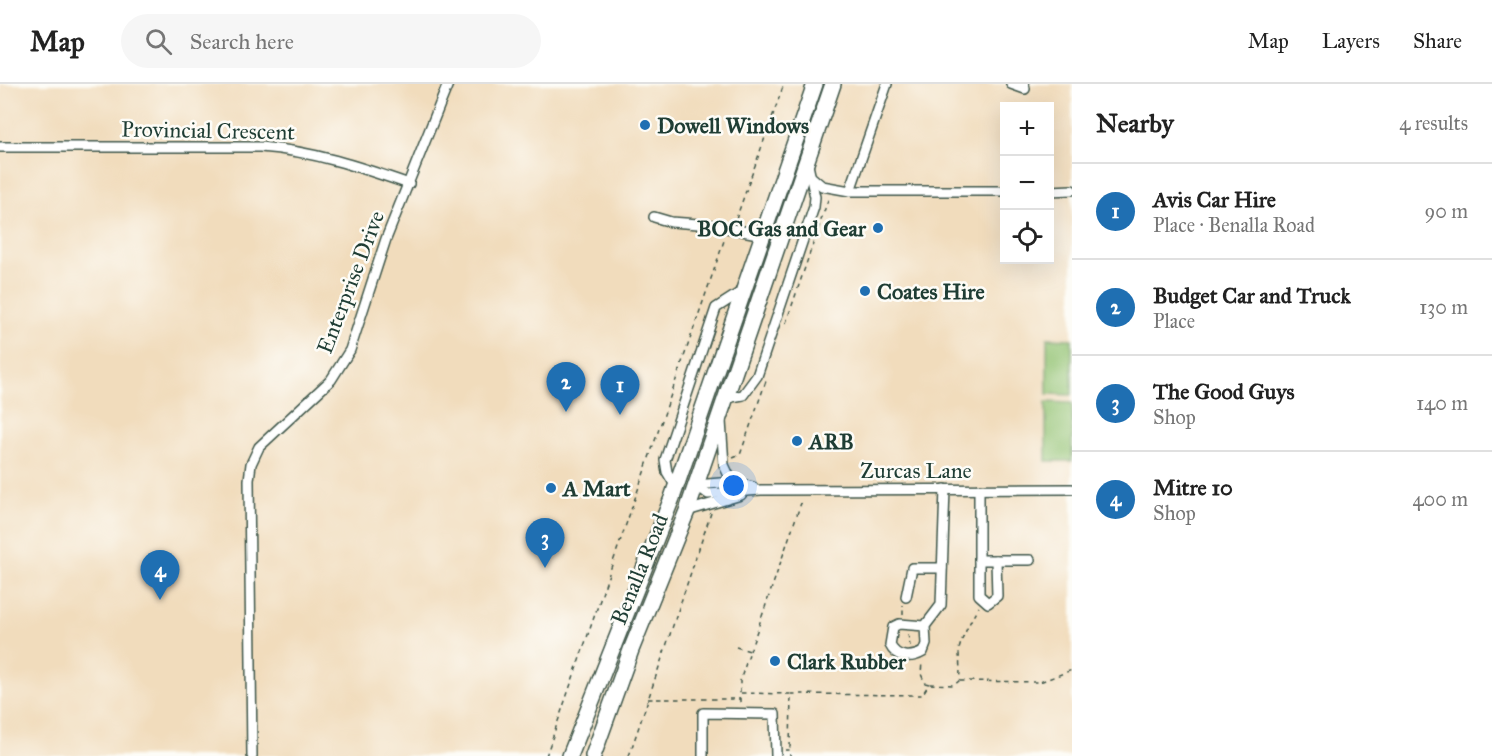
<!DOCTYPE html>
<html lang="en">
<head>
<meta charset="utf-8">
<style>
  :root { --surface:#fff; --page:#f6f6f6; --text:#222; --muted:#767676; --line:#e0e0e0; --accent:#1f6fb2 }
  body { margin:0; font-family:"IM FELL Great Primer",serif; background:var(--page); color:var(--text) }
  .controls { position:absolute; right:18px; top:18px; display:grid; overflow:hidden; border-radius:0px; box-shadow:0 6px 24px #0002 }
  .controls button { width:54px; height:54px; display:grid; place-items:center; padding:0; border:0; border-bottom:2px solid var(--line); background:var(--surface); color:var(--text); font:30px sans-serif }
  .you { position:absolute; left:734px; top:402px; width:21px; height:21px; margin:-15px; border:4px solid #fff; border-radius:50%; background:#1a73e8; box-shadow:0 0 0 9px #1a73e833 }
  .badge { display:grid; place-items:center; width:39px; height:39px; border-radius:50%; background:var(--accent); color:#fff; font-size:20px; font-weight:700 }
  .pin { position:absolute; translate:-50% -50px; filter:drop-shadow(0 2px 3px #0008) }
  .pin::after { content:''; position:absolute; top:32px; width:21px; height:18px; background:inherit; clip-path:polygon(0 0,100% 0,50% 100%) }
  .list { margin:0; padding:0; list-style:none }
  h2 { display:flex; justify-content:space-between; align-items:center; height:78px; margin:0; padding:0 24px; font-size:26px }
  h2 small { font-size:20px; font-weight:400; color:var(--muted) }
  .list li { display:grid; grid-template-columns:39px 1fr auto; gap:18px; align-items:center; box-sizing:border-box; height:96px; padding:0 24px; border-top:2px solid var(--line) }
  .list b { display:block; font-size:22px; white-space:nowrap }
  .list p { margin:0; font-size:20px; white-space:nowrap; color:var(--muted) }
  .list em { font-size:20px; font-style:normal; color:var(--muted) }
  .icon { flex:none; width:33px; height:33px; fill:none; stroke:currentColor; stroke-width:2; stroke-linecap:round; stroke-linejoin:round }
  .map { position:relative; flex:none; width:1072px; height:672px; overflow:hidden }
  header { display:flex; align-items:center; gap:36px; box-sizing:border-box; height:84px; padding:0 30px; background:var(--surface); border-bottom:2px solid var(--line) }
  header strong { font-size:28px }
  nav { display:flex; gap:33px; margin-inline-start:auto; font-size:21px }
  .search { width:420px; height:54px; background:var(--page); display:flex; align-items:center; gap:15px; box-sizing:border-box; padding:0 21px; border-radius:33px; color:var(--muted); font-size:22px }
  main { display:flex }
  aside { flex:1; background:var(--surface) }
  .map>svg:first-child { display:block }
  .green { fill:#92c272; stroke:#588053; stroke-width:1.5 }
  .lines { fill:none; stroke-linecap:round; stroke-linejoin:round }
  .minor-casing { stroke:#3e5548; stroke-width:12 }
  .highway-casing { stroke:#3e5548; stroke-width:18 }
  .path { stroke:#3e5548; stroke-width:1.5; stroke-dasharray:4.5 4.5; stroke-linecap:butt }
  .minor { stroke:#fff; stroke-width:9 }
  .highway { stroke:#fff; stroke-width:15 }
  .poi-dot { fill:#1f6fb2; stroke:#fdfcf7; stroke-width:2 }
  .labels { text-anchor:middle; stroke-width:5; stroke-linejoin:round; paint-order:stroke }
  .poi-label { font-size:22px; font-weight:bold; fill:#1f3d34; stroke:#fdfcf7; text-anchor:start }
  .street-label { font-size:22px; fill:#1f3d34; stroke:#fdfcf7 }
</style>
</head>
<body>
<header>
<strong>Map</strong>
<div class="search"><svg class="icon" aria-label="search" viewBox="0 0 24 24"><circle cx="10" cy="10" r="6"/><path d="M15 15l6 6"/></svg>Search here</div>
<nav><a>Map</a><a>Layers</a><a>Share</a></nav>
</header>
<main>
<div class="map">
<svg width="1072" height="672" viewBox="0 0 1072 672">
  <rect width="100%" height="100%" fill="#fdfcf7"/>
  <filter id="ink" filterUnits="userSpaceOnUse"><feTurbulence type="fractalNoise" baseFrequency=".0167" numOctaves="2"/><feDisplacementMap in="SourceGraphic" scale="12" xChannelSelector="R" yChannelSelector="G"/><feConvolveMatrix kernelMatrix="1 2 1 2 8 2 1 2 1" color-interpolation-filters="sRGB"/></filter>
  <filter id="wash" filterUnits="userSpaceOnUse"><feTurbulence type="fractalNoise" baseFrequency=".008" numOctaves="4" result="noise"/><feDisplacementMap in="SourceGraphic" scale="24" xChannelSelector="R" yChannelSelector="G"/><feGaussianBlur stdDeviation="1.35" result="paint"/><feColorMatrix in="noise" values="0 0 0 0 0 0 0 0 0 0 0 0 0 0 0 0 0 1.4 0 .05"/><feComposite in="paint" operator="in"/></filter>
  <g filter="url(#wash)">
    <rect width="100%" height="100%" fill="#f1dcbc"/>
    <g class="green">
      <polygon points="1047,254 1072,255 1072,311 1047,310"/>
      <polygon points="1046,318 1072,319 1072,377 1046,377"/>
    </g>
  </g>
  <g filter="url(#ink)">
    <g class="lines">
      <g class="minor-casing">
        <g id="minor">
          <polyline points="1011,0 1025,5 1024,0"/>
          <path d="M 0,63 L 260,63 C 313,67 360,83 409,100"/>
          <polyline points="809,91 822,102 850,107 1004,107"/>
          <polyline points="850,107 887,0"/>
          <polyline points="1050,107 1072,106"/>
          <polyline points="654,133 671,138 712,141 763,151"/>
          <polyline points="726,314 743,311 757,292 814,123 815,113 808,81"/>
          <polyline points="721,337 724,381 732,398"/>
          <polyline points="696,401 708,410 761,406 1072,405"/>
          <polyline points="696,401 732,398 753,403"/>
          <polyline points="676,403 667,388 665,376 716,224 744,206"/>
          <polyline points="979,405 979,511 988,519 997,512 996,476"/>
          <polyline points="687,427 741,411"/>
          <polyline points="979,476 1030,476"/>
          <polyline points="906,513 912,484 942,484"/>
          <path d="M 925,542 L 899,540 L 893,543 L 890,561 C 896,574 911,575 923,568 L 926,560 L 925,542 L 941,521 L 945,405"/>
          <polyline points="252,672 249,396 251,380 259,363 331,296 350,266 386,155 448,0"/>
          <polyline points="703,672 703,629 775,630 776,672"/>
        </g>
      </g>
      <g class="highway-casing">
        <g id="highway">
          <polyline points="570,672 672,414 815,0"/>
          <polyline points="593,672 631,566 687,427 833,0"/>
        </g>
      </g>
      <g class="path">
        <polyline points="736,135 784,0"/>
        <polyline points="786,239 829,113"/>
        <polyline points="733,374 740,371 766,297"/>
        <polyline points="903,531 903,521"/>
        <polyline points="908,550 910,562"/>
        <polyline points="736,563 750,567 740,597 740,619"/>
        <polyline points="750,567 801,419"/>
        <polyline points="960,597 1040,598 1072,586"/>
        <path d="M 930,600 L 954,601 L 959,597 C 961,586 959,578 959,567 C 959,559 974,529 979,523"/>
        <polyline points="741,609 791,610 790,666"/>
        <polyline points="791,610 922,611 929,600 925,599 921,590 922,578"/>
        <polyline points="648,615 740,615"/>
        <polyline points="785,666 790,666 790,672"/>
        <polyline points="546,672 725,154"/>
        <polyline points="629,672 711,429"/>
      </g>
      <use href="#minor" class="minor"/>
      <use href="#highway" class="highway"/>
    </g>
  </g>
  <g class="poi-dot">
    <circle cx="645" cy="41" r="6"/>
    <circle cx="878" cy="144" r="6"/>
    <circle cx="865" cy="207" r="6"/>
    <circle cx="797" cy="357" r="6"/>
    <circle cx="551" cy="404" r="6"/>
    <circle cx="775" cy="577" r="6"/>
  </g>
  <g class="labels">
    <g class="poi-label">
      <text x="657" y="49">Dowell Windows</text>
      <text x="866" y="152" text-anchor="end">BOC Gas and Gear</text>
      <text x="877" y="215">Coates Hire</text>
      <text x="809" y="365">ARB</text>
      <text x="563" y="412">A Mart</text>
      <text x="787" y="585">Clark Rubber</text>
    </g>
    <g class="street-label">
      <text transform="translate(208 46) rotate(1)" y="8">Provincial Crescent</text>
      <text transform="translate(350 198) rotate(-69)" y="8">Enterprise Drive</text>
      <text x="916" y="394">Zurcas Lane</text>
      <text transform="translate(639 485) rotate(-68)" y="8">Benalla Road</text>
    </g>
  </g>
</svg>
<div class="controls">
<button>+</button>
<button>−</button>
<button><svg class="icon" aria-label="locate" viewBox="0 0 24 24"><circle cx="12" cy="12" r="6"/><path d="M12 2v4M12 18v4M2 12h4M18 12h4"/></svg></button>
</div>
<div class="you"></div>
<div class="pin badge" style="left:620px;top:331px">1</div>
<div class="pin badge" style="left:566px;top:328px">2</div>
<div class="pin badge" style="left:545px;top:484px">3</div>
<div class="pin badge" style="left:160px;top:516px">4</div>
</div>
<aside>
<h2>Nearby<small>4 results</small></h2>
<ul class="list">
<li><span class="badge">1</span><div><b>Avis Car Hire</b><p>Place · Benalla Road</p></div><em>90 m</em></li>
<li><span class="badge">2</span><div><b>Budget Car and Truck</b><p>Place</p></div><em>130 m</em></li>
<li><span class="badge">3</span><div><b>The Good Guys</b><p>Shop</p></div><em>140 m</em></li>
<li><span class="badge">4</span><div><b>Mitre 10</b><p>Shop</p></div><em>400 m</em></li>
</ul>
</aside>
</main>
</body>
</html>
